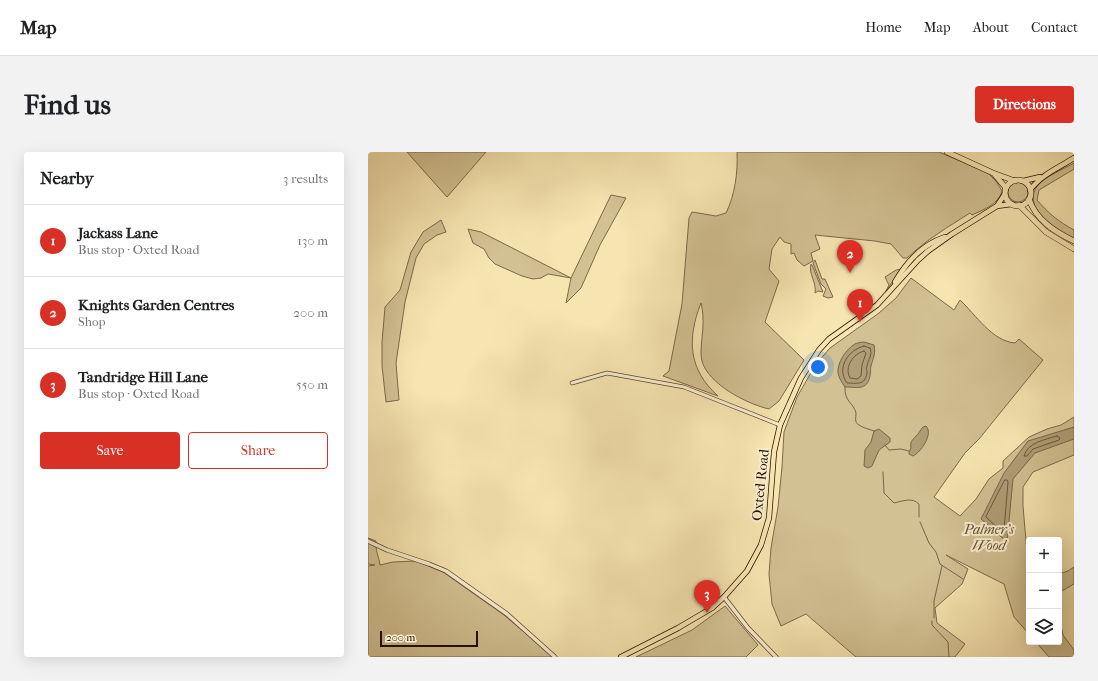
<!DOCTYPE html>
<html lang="en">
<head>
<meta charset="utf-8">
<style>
  :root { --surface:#fff; --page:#f2f2f2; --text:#202124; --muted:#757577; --line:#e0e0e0; --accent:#d93025 }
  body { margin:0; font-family:"IM FELL French Canon",serif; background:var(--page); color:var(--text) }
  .controls { position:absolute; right:12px; bottom:12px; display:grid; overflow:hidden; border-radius:4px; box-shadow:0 4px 16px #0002 }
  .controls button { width:36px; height:36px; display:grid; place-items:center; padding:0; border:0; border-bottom:1px solid var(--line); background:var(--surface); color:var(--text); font:20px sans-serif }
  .scale { position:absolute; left:12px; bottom:10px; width:98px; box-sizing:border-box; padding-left:4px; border:2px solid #251101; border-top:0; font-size:11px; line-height:14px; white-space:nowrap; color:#251101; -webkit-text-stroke:3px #f9eecc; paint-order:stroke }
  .you { position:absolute; left:450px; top:215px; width:14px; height:14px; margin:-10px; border:3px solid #fff; border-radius:50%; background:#1a73e8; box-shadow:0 0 0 6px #1a73e833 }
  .badge { display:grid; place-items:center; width:26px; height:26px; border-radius:50%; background:var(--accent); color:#fff; font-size:13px; font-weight:700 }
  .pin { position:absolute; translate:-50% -33px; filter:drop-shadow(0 1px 2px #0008) }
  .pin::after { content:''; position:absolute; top:21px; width:14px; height:12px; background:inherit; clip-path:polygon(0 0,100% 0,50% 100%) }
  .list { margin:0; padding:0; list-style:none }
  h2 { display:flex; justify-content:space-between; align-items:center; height:52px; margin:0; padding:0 16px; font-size:17px }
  h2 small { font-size:13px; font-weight:400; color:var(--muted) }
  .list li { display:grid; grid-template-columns:26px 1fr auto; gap:12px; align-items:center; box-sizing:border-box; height:72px; padding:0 16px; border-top:1px solid var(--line) }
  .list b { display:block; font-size:15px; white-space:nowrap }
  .list p { margin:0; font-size:13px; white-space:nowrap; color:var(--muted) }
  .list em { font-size:13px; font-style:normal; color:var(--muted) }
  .actions { display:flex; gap:8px; padding:12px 16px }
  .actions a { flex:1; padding:9px 0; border:1px solid var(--accent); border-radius:4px; text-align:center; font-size:14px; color:var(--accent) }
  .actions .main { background:var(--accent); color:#fff }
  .icon { flex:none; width:22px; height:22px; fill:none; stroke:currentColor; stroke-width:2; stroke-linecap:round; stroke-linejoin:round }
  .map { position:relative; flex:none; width:706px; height:505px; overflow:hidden; border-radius:4px }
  header { display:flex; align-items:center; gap:24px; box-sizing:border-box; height:56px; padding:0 20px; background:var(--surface); border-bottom:1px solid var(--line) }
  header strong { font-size:19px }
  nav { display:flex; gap:22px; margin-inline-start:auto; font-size:14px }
  .intro { display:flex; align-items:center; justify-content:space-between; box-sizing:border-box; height:96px; padding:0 24px }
  h1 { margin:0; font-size:28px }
  .button { padding:10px 18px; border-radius:4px; background:var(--accent); color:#fff; font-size:14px; font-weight:700 }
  main { display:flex; gap:24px; padding:0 24px }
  aside { flex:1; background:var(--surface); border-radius:4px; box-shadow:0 4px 16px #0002 }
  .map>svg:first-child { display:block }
  .green { fill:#d2c193; stroke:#7c694a }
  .water { fill:#af9d75; stroke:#786547 }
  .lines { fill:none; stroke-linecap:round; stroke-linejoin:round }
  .shore { stroke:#6a573b; stroke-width:1 }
  .stream { stroke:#786547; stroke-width:1 }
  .minor-casing { stroke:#59462d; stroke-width:4.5 }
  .tertiary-casing { stroke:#59462d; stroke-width:5 }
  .primary-casing { stroke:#251101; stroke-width:6 }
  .trunk-casing { stroke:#251101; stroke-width:6 }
  .minor { stroke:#f9eecc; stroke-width:3 }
  .tertiary { stroke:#f9eecc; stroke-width:3.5 }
  .primary { stroke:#f6e5b1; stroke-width:4.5 }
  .trunk { stroke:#f6e5b1; stroke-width:5 }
  .labels { text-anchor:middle; stroke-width:4; stroke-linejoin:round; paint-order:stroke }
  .street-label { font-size:14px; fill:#251101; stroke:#f9eecc }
  .park-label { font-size:14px; font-style:italic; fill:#624f34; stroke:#f9eecc }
</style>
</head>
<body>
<header>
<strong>Map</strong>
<nav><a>Home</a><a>Map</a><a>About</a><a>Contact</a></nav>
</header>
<div class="intro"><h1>Find us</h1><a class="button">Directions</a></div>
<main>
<aside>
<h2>Nearby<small>3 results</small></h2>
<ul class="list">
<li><span class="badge">1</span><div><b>Jackass Lane</b><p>Bus stop · Oxted Road</p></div><em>130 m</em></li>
<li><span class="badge">2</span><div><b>Knights Garden Centres</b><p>Shop</p></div><em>200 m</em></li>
<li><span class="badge">3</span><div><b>Tandridge Hill Lane</b><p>Bus stop · Oxted Road</p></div><em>550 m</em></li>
</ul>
<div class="actions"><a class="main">Save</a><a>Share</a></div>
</aside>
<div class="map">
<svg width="706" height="505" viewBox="0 0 706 505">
  <rect width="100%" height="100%" fill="#f6e5b1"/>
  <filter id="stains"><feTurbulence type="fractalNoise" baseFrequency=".005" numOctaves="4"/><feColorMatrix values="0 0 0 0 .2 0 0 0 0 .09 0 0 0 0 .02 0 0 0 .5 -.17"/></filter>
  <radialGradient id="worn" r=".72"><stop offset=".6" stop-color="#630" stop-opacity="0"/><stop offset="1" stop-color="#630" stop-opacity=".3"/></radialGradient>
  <g class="green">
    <polygon points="39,0 118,0 79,45"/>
    <path d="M 369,0 L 571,0 L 620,21 L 628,29 L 634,39 C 631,52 615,58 604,63 L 602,61 C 580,75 558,88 539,106 L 535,106 L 523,92 L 507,89 L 447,83 L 452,97 L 443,101 L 445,109 L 436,114 L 429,108 L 426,101 L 423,102 L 423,92 L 416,90 L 412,85 L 404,97 L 401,117 L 411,129 L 397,170 L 436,208 L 411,249 L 401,257 C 379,252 340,232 334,209 C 331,200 336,177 335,166 C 335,161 334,156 333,151 C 319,187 320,217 350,244 L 295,224 L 301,219 L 314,152 L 321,66 L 324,60 L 348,64 L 358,61 C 367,43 370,20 369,0 Z"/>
    <path d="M 706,11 L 706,17 L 671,38 L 669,48 C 680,61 691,70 706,78 L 706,86 C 688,77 651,55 671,32 C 676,25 698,16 706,11 Z"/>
    <circle cx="650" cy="40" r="10"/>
    <polygon points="243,43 258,46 232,93 213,136 198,151 203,126 180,122 173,126 165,127 154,124 127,112 121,106 116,97 105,91 100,77 113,80 203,126"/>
    <polygon points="73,68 78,80 69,83 56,92 48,106 37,150 28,211 31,248 18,250 14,214 14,190 17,155 32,138 43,100 55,80"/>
    <polygon points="447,108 454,127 457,127 465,145 460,146 455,144 458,137 453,132 445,111"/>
    <path d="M 443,112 L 444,113 L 455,140 L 450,139 L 447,141 C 449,131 440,121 443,112 Z"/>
    <polygon points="533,117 518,139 521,133 517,125 528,118"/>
    <path d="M 543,126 L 586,158 L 592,148 C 608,163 624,189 647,191 L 651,187 L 675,208 L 611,287 L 597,301 L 566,345 L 592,364 L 608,347 L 621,327 L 635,316 L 635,309 L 661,285 L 679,277 L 693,273 L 706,265 L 706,303 L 665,320 L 655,335 L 655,354 L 661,424 L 661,482 L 646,465 L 636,432 L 578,403 L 600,417 L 594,432 L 567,456 L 569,471 L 597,492 L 587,505 L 488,505 L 438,462 L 413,474 L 404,452 L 401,422 L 403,396 L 410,355 L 414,315 L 416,280 L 429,245 L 448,212 L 462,196 L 511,161 L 528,146 Z"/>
    <path d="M 0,386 L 8,389 C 7,398 11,405 12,413 L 25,410 L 48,409 L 75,420 L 136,463 L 186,505 L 0,505 L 0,414 L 7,413 L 0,412 Z"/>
    <polygon points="706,415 706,432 692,440 691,446 691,422 700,419"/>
    <polygon points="357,454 390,493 378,505 268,505 324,478"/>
    <polygon points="691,465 695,483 706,498 706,505 681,505 668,490 691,490"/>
  </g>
  <g class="water">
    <path d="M 496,190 L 506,193 C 508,202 505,206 503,214 C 502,217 503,220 502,224 C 499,239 489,235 477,235 C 474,231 471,226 470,221 C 469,211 478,197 487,192 C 489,191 493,190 496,190 Z"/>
    <path d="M 558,274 C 566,282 552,301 545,304 L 541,302 L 541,300 L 543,296 C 542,289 544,289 548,284 C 551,282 552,278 555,275 Z"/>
    <polygon points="706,275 706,287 667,301 645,327 639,390 613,367 636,321 660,289"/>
    <polygon points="511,277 522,286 522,290 511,298 504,314 500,316 496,314 497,298 503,290 506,279"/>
  </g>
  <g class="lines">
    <g class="shore">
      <path d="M 496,194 L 502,196 C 505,203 500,207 499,214 C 498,216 499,219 499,221 C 497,234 488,231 479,231 C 468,216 480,198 496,194 Z"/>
      <path d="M 496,199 L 498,201 L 494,213 L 493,224 L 489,227 L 482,226 C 476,215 485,202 496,199 Z"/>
      <path d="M 689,284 L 692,286 L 691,288 L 665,297 L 659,304 L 656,304 C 660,290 677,288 689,284 Z"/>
      <polygon points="637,328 639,328 640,330 636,378 634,380 618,365"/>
    </g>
    <g class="stream">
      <path d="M 477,235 C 476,250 486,251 488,261 C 488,266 486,270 491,273 C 495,276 501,277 506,279"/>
      <polyline points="517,293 521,298 533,297 541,299"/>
      <path d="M 515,320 L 516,341 L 526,351 C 535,349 544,345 551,352 L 551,365"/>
      <polyline points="552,370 561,391 568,400 572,412 595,427"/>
      <polyline points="566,466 566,449 574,414"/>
      <polyline points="564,469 564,473 580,490 581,505"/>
    </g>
    <g class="minor-casing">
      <polyline id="minor" points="204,231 239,221 316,235 412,273"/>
    </g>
    <g class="tertiary-casing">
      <g id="tertiary">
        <polyline points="0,389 19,398 61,412 78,419 139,462 187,505"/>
        <polyline points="356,445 380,476 408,505"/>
      </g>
    </g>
    <g class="primary-casing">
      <g id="primary">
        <polyline points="655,29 672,25"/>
        <path d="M 662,38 C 673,23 690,16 706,6"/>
        <polyline points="629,54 637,42"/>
        <path d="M 527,130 C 538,111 555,92 577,85"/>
        <polyline points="253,505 310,476 344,456 356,445 379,419 393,393 401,366 406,300 412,273 433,226 451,198 461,187 509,153 550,108 560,99 584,82 629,54 644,52"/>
      </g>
    </g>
    <g class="trunk-casing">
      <g id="trunk">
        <polyline points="579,0 625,21 647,29"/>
        <polyline points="627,23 638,36"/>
        <circle cx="650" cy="41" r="13"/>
        <path d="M 661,47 C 668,68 687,80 706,89"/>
        <polyline points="651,53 678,80 706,97"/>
      </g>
    </g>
    <use href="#minor" class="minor"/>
    <use href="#tertiary" class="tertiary"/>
    <use href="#primary" class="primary"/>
    <use href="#trunk" class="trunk"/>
  </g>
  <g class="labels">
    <g class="street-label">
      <text transform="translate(392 333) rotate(-84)" y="5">Oxted Road</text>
    </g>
    <g class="park-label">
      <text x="621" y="382">Palmer's<tspan x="621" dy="16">Wood</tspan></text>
    </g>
  </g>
  <rect width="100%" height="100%" filter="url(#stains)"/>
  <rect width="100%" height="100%" fill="url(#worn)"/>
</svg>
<div class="controls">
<button>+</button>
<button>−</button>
<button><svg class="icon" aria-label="layers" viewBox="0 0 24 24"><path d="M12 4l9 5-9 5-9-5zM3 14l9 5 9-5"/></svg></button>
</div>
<div class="scale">200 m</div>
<div class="you"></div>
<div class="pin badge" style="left:492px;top:170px">1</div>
<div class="pin badge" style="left:482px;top:121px">2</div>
<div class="pin badge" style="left:339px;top:461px">3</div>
</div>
</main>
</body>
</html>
